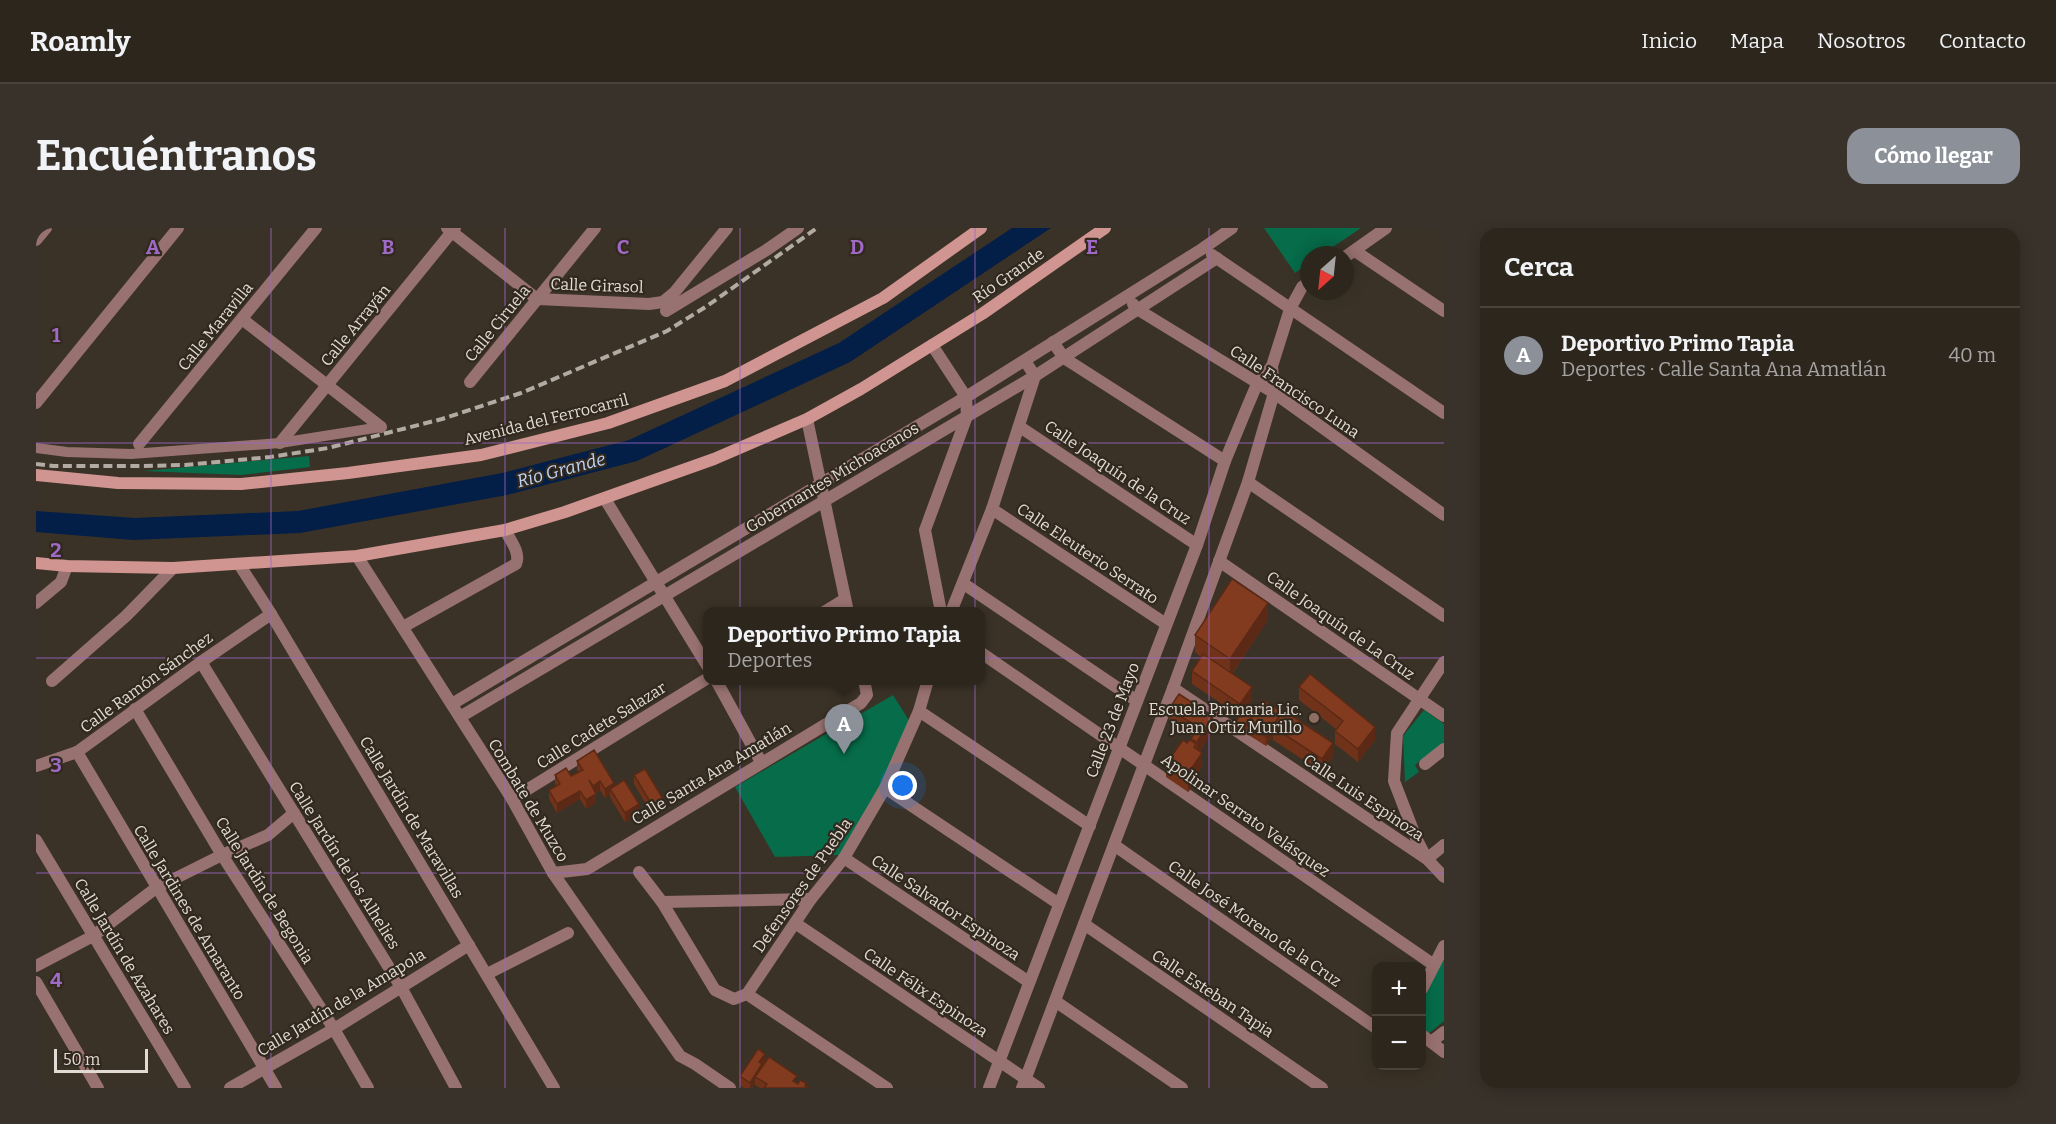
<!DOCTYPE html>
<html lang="es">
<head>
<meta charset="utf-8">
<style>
  :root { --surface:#2c261d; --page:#38322a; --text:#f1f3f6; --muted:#a6a5a4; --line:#48433b; --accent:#8c9099 }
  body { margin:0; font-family:Bitter,serif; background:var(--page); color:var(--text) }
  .controls { position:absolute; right:18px; bottom:18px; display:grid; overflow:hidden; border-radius:12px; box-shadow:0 3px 15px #0003 }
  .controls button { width:54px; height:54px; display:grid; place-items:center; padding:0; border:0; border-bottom:2px solid var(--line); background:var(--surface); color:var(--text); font:30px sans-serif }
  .compass { position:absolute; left:1264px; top:18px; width:54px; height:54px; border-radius:50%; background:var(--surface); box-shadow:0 3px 15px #0003; rotate:207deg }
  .scale { position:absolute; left:18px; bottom:15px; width:94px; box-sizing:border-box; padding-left:6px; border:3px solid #e1dbd4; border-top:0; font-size:16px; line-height:21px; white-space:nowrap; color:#e1dbd4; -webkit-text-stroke:4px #31281e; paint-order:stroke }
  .you { position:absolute; left:867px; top:558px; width:21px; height:21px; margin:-15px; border:4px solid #fff; border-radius:50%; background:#1a73e8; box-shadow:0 0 0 9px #1a73e833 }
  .badge { display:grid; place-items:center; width:39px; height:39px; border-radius:50%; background:var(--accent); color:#fff; font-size:20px; font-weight:700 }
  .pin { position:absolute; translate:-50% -50px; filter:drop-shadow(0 2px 3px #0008) }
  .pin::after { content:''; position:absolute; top:32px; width:21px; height:18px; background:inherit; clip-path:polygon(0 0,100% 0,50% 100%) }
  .popup { position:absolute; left:667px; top:379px; width:282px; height:78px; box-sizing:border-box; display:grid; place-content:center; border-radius:12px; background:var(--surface); filter:drop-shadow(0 2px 4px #0005); font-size:20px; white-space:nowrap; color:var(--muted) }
  .popup b { font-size:22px; color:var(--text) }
  .popup::after { content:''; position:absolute; left:50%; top:100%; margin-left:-12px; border:12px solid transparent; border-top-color:var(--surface) }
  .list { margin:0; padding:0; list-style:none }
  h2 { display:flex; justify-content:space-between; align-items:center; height:78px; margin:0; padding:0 24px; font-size:26px }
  h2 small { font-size:20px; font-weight:400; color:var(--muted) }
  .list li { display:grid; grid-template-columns:39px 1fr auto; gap:18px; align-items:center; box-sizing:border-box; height:96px; padding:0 24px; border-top:2px solid var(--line) }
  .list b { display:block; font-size:22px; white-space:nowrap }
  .list p { margin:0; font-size:20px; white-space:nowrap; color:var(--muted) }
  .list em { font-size:20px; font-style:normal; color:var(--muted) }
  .map { position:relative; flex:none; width:1408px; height:860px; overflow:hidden; border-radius:18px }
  header { display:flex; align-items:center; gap:36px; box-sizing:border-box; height:84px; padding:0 30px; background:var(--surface); border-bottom:2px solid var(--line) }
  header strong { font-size:28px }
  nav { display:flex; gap:33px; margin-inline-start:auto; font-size:21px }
  .intro { display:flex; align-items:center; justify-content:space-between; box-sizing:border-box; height:144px; padding:0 36px }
  h1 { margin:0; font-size:42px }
  .button { padding:15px 27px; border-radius:18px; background:var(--accent); color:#fff; font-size:21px; font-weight:700 }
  main { display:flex; gap:36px; padding:0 36px }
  aside { flex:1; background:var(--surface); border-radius:18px; box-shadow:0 3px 15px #0003 }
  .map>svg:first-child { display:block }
  .green { fill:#066c49 }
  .water { fill:#031e47 }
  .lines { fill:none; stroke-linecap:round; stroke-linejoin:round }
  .pedestrian { stroke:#987270; stroke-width:10 }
  .minor { stroke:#987270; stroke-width:12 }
  .tertiary { stroke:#987270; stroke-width:12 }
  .secondary { stroke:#d09591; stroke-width:12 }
  .rail { stroke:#b2aba3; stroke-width:4; stroke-dasharray:9 4.5; stroke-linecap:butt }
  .wall { fill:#70331a }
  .shaded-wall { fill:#5b2915 }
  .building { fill:#823b1e; stroke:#5b2915; stroke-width:1.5 }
  .grid { fill:none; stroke:#9f69c6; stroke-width:1.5; stroke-opacity:0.55 }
  .education-dot { fill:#8d6e63; stroke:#31281e; stroke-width:2 }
  .labels { text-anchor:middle; stroke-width:4.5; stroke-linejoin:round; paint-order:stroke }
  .street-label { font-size:16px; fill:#e1dbd4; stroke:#31281e }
  .poi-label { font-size:16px; fill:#e1dbd4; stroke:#31281e; text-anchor:end }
  .water-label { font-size:18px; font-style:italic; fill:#bdd3f6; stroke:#31281e }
  .grid-label { font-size:20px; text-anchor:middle; font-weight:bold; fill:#9f69c6; stroke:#31281e; stroke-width:4.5; stroke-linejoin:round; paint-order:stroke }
</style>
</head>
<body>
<header>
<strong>Roamly</strong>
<nav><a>Inicio</a><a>Mapa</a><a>Nosotros</a><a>Contacto</a></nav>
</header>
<div class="intro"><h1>Encuéntranos</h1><a class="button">Cómo llegar</a></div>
<main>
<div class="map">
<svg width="1408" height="860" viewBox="0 0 1408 860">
  <rect width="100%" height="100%" fill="#3b3227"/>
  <g class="green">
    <polygon points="1228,0 1325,0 1285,27 1273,27 1273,35 1259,45"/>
    <polygon points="273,228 274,239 206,247 107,243"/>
    <polygon points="857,467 874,494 845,558 803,627 739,629 699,559"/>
    <polygon points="1388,482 1408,496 1408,514 1379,537 1383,544 1369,554 1367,508"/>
    <polygon points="1408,726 1408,793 1391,807 1386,802 1386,775"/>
  </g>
  <polygon class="water" points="976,0 1015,0 814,134 601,233 471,267 264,305 97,312 0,304 0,283 99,290 262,283 466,245 593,212 803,115"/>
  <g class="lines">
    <polyline class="pedestrian" points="0,220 31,224 95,226 244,215 345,199"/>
    <g class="minor">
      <polyline points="411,0 501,71 613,76 627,74 638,65 691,0"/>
      <polyline points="0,12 10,0"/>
      <polyline points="1319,23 1408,83"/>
      <polyline points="1176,27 1408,185"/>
      <polyline points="1097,76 1101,81 1238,165 1408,287"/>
      <polyline points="630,83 732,21 762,0"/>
      <polyline points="206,91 345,199"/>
      <polyline points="1017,114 1028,130 1189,233"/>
      <polyline points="896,117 930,169 931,188 889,302 905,384"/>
      <polyline points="434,154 559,0"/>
      <polyline points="0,175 142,0"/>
      <polyline points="771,191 812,384"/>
      <polyline points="984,199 1161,317"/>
      <polyline points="244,215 419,0"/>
      <polyline points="103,216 280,0"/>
      <polyline points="1212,254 1408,388"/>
      <polyline points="569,271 672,439"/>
      <polyline points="956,281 1130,396"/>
      <polyline points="321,328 476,571 517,645 644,828 659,836 694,860"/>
      <polyline points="1183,333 1408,488"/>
      <polyline points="928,356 1101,473"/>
      <polyline points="0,375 25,354 31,338"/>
      <polyline points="788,384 809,371"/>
      <polyline points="915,384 956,281 999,148 989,133"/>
      <path d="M 367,399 L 480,336 C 485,325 474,312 469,302"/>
      <polyline points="944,424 1398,737"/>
      <polyline points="165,434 365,759 420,860"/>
      <polyline points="1408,434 1361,505 1358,553 1380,610 1391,631 1408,617"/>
      <polyline points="680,452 725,534"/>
      <polyline points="16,453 90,388 137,340"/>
      <polyline points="1137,460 1391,631 1408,649"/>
      <polyline points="416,476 930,169 1166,21 1196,0"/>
      <polyline points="99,481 186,627 298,801 332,860"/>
      <polyline points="883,483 1054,598"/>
      <polyline points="424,489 999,148 1181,30"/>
      <polyline points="41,524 240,860"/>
      <polyline points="1389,536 1408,521"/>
      <polyline points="0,538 41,524 165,434 235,386"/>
      <polyline points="849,560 1023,676"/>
      <polyline points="476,571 672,450"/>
      <polyline points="0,612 149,860"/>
      <polyline points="1078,617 1340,800"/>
      <polyline points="808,630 993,754"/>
      <polyline points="603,644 626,674 679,762 698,771 711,766 775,671 808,630 849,560 883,483 892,452"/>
      <polyline points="517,645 551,641 825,475 831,467 828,452"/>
      <polyline points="626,674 775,671"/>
      <polyline points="759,695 1003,860"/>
      <polyline points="1048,696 1286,860"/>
      <polyline points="0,738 57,708 120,660 186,627 232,607 258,585"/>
      <polyline points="451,746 532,705"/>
      <polyline points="0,754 62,860"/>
      <polyline points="1386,761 1408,718"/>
      <polyline points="711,766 851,860"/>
      <polyline points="1019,773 1146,860"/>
      <polyline points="1386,807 1408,824"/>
      <polyline points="1395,814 1408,804"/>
      <polyline points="194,860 298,801 433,717"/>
    </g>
    <g class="tertiary">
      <polyline points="1309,29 1350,0"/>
      <polyline points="203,336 235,386 518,860"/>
      <polyline points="953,860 1161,317 1189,233 1210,182 1221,156 1236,138"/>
      <polyline points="986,860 1137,460 1212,254 1238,165 1236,138 1254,81 1266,59 1273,54"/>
    </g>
    <g class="secondary">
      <polyline points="0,247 82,255 205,256 312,245 445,227 572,195 689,153 847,70 945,0"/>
      <polyline points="0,335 31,338 137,340 321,328 469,302 529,284 678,231 771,191 825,161 946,86 1069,0"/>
    </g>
    <polyline class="rail" points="0,236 17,238 106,238 149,237 234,229 292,220 406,191 485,165 631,103 671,78 781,0"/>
  </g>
  <g class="wall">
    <polygon points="1232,392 1196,446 1216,472 1208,483 1216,489 1297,528 1286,544 1237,512 1237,508 1230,518 1211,506 1211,500 1208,504 1200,498 1200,493 1204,488 1156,456 1156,443 1165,429 1159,424 1159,407"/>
    <polygon points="1263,459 1339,512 1322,534 1299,516 1299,503 1300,501 1263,472"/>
    <polygon points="1133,481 1177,501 1164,523 1166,538 1158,550 1158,556 1152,564 1130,549 1130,536 1155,512 1156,508 1133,494"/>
    <polygon points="541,533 578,558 603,585 589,594 574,569 574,566 569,570 564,562 560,565 560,575 550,581 544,571 521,585 513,571 513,562 520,558 519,555 519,547 535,548 543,544 541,542"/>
    <polygon points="598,547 627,580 616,586 598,556"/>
    <polygon points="729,835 761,855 774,860 724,860 719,857 719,855 716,860 708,860 704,857 704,848"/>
  </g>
  <g class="shaded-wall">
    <polygon points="1232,375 1232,392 1194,448 1194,431"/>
    <polygon points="1216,459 1216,472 1204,489 1204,476"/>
    <polygon points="1177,488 1177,501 1161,527 1161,514"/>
    <polygon points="1237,499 1237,508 1230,518 1230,509"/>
    <polygon points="1339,499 1339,512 1322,534 1322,521"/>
    <polygon points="1297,515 1297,528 1286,544 1286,531"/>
    <polygon points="1166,525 1166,538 1158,550 1158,556 1152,564 1152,551 1155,541"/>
    <polygon points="564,553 564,562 557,566 557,558"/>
    <polygon points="578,555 578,564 574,561 574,566 569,570 569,561"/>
    <polygon points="544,563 544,571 521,585 521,576"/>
    <polygon points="560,566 560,575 550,581 550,572"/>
    <polygon points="627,571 627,580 616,586 616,577"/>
    <polygon points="603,576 603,585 589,594 589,585"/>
    <polygon points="729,826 729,835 719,849 719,855 716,860 714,860 714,855 723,834"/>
  </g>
  <g class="building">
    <polygon points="1196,351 1232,375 1194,431 1159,407"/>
    <polygon points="1167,426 1216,459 1204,476 1156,443"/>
    <polygon points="1274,446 1339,499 1322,521 1299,503 1307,493 1263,459"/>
    <polygon points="1143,466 1177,488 1161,514 1155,511 1162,499 1133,481"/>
    <polygon points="1227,472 1246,484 1230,509 1211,497"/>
    <polygon points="1247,482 1297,515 1286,531 1237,499"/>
    <polygon points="1208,483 1216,489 1208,500 1200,493"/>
    <polygon points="1147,512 1151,515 1154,512 1160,516 1158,519 1166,525 1155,541 1158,543 1152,551 1130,536"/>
    <polygon points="558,522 578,555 569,561 564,553 557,558 553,552 560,566 550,572 544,563 521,576 513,562 524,556 519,547 530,540 535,548 547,542 541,533"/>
    <polygon points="609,541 627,571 616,577 598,547"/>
    <polygon points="588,552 603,576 589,585 574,561"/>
    <polygon points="722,821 729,826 723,834 726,836 714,855 704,848"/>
    <polygon points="733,829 761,848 757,853 762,856 764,852 770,855 769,858 774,860 728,860 731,856 719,849"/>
  </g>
  <path class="grid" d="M 235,0 L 235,860M 469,0 L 469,860M 704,0 L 704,860M 939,0 L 939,860M 1173,0 L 1173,860M 0,215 L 1408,215M 0,430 L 1408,430M 0,645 L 1408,645"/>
  <circle class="education-dot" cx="1278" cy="490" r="6"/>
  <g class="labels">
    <g class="street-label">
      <text transform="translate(972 47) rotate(-35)" y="6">Río Grande</text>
      <text transform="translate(561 57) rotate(2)" y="6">Calle Girasol</text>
      <text transform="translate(461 95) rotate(-51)" y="6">Calle Ciruela</text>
      <text transform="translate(319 97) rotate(-51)" y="6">Calle Arrayán</text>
      <text transform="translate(179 98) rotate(-51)" y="6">Calle Maravilla</text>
      <text transform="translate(1259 163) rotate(34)" y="6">Calle Francisco Luna</text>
      <text transform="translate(510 191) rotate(-14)" y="6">Avenida del Ferrocarril</text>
      <text transform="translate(1082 244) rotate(34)" y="6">Calle Joaquín de la Cruz</text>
      <text transform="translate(796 249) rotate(-31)" y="6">Gobernantes Michoacanos</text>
      <text transform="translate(1052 325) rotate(34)" y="6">Calle Eleuterio Serrato</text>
      <text transform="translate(1305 397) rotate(35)" y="6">Calle Joaquín de La Cruz</text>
      <text transform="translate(110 454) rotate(-36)" y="6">Calle Ramón Sánchez</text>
      <text transform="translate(1076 492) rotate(-69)" y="6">Calle 23 de Mayo</text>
      <text transform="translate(565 497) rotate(-32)" y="6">Calle Cadete Salazar</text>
      <text transform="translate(675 545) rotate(-31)" y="6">Calle Santa Ana Amatlán</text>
      <text transform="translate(1328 569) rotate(34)" y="6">Calle Luis Espinoza</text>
      <text transform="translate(493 572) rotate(59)" y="6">Combate de Muzco</text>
      <text transform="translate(1210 587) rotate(35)" y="6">Apolinar Serrato Velásquez</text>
      <text transform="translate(376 589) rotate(59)" y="6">Calle Jardín de Maravillas</text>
      <text transform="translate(309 637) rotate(58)" y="6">Calle Jardín de los Alhelies</text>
      <text transform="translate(766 657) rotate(-55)" y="6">Defensores de Puebla</text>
      <text transform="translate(229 662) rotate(58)" y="6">Calle Jardín de Begonia</text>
      <text transform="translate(910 679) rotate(34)" y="6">Calle Salvador Espinoza</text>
      <text transform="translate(154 684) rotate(59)" y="6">Calle Jardines de Amaranto</text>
      <text transform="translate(1219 695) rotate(35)" y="6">Calle José Moreno de la Cruz</text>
      <text transform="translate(89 728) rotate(59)" y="6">Calle Jardín de Azahares</text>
      <text transform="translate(890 764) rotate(34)" y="6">Calle Félix Espinoza</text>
      <text transform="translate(1177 765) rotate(34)" y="6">Calle Esteban Tapia</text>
      <text transform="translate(305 774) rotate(-31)" y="6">Calle Jardín de la Amapola</text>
    </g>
    <g class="poi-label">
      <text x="1266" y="487">Escuela Primaria Lic.<tspan x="1266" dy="18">Juan Ortiz Murillo</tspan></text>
    </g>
    <g class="water-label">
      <text transform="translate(525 242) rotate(-15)" y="6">Río Grande</text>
    </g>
  </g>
  <g class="grid-label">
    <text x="117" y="26">A</text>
    <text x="352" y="26">B</text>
    <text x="587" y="26">C</text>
    <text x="821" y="26">D</text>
    <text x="1056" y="26">E</text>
    <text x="20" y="114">1</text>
    <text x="20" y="329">2</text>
    <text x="20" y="544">3</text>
    <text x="20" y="759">4</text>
  </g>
</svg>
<div class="controls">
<button>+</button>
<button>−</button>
</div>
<svg class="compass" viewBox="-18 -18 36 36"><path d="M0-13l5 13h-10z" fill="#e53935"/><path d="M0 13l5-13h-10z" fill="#a6a5a4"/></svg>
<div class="scale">50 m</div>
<div class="you"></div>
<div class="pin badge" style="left:808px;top:526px">A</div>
<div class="popup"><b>Deportivo Primo Tapia</b>Deportes</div>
</div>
<aside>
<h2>Cerca<small></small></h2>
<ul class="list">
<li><span class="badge">A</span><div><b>Deportivo Primo Tapia</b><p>Deportes · Calle Santa Ana Amatlán</p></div><em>40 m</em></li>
</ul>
</aside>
</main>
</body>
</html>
